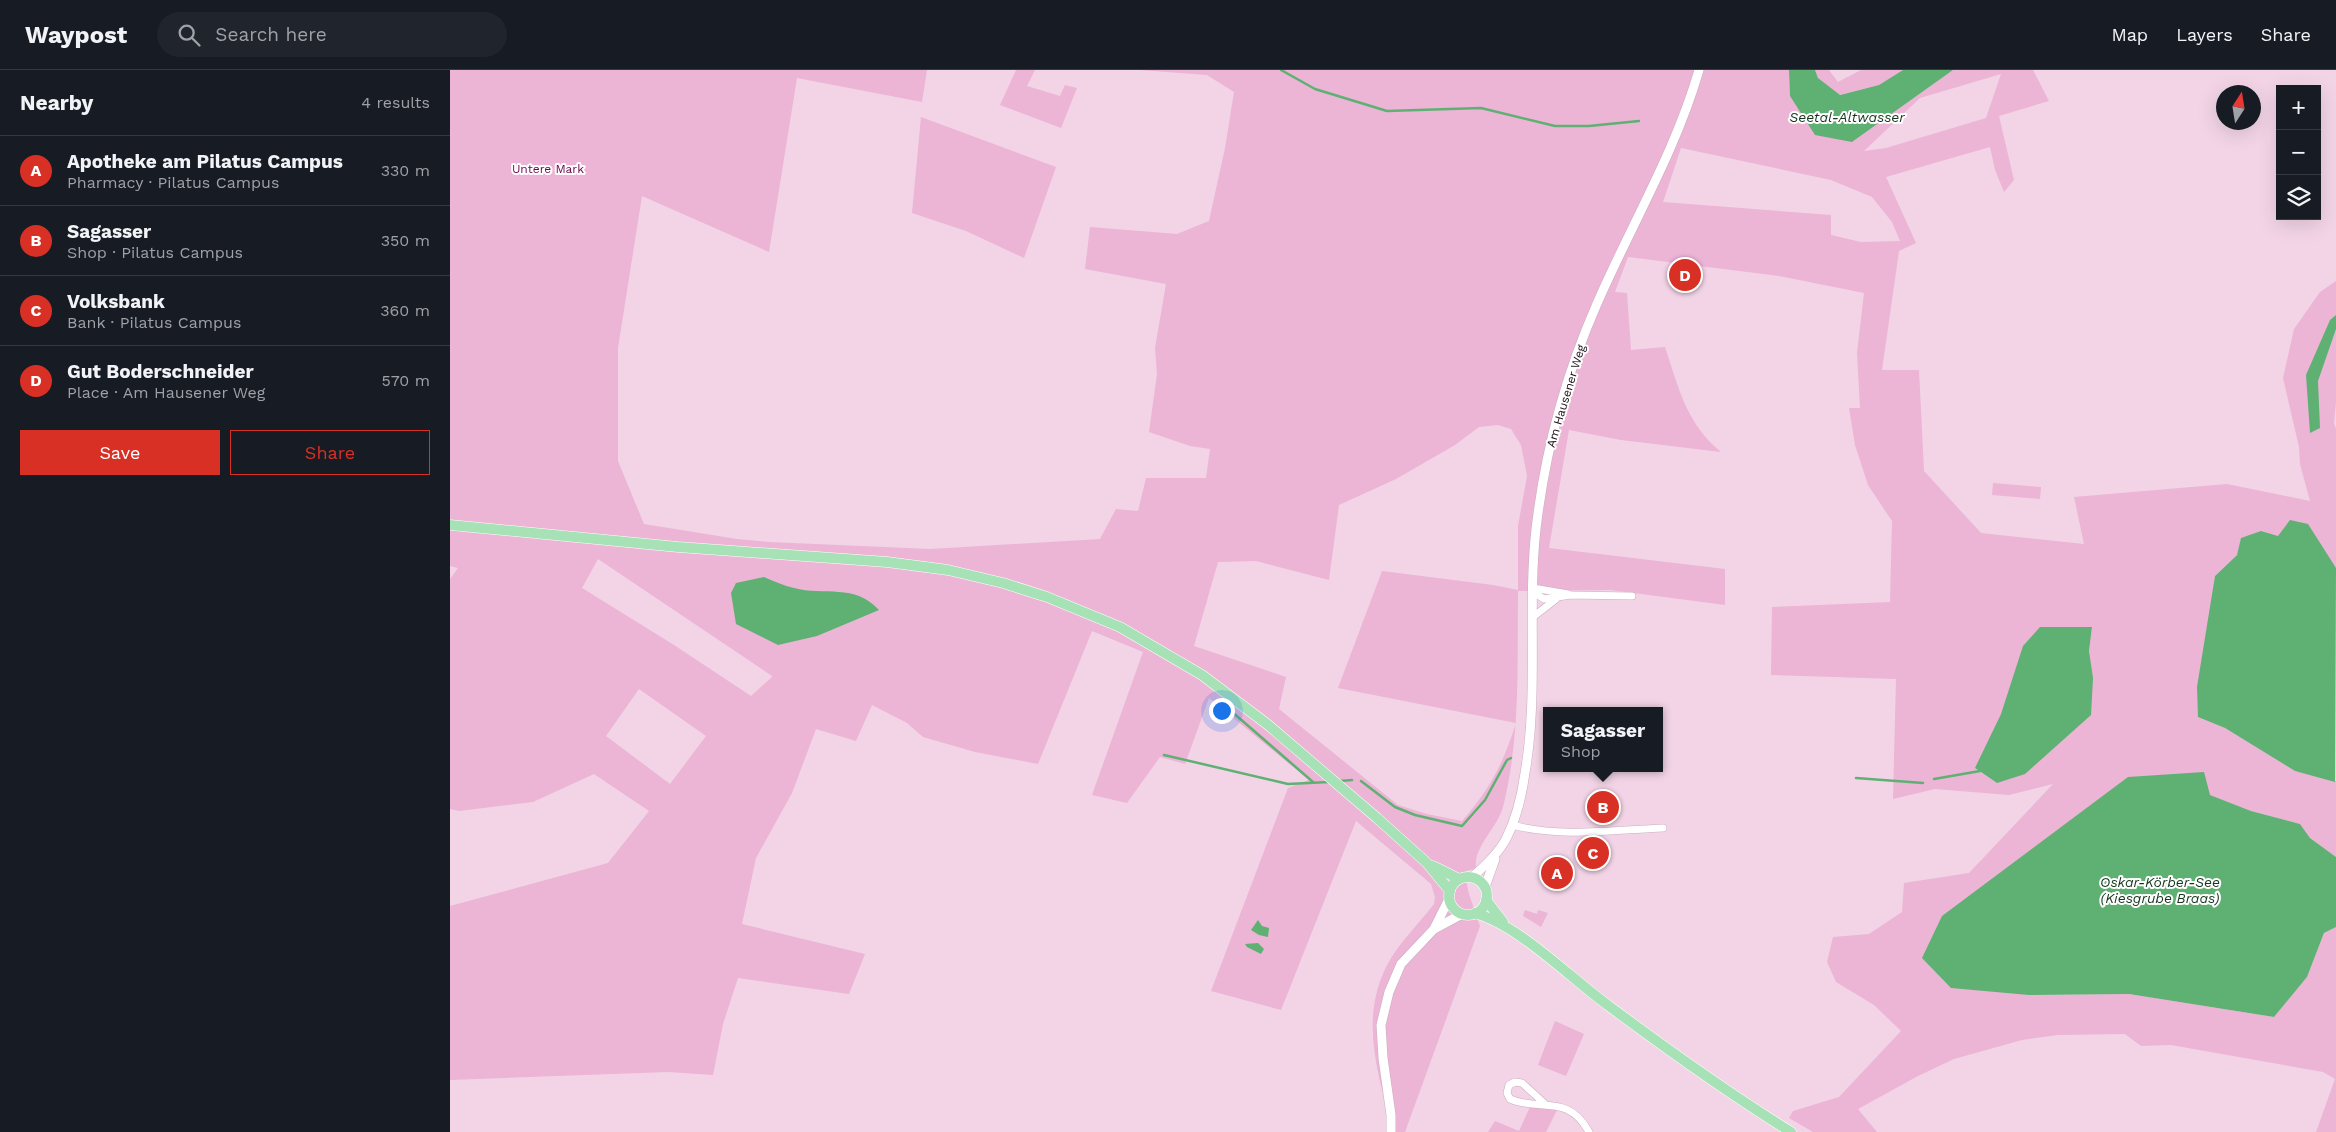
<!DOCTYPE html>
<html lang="en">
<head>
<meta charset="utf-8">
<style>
  :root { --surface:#171b24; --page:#20242c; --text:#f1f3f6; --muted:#9ea1a6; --line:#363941; --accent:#d93025 }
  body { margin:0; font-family:"Work Sans",sans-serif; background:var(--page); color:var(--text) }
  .controls { position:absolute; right:15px; top:15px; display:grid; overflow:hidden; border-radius:0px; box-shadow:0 5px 20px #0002 }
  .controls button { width:45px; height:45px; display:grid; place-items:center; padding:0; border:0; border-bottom:1px solid var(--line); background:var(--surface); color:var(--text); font:25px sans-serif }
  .compass { position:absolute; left:1766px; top:15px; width:45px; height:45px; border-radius:50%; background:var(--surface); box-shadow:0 5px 20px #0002; rotate:12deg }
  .you { position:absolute; left:771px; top:640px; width:18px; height:18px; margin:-12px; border:4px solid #fff; border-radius:50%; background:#1a73e8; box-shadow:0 0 0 8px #1a73e833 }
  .badge { display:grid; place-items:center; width:32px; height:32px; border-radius:50%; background:var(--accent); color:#fff; font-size:16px; font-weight:700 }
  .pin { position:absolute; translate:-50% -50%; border:2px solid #fff; box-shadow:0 1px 5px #0006 }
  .popup { position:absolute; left:1093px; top:637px; width:120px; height:65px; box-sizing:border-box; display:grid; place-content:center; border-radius:0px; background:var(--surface); filter:drop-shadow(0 1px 4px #0005); font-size:16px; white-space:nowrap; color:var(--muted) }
  .popup b { font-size:19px; color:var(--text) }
  .popup::after { content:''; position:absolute; left:50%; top:100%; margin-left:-10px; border:10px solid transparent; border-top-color:var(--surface) }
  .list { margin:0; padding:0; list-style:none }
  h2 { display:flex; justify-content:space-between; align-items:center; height:65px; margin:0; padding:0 20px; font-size:21px }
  h2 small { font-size:16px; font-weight:400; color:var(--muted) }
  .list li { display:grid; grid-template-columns:32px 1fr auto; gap:15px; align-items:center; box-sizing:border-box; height:70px; padding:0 20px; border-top:1px solid var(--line) }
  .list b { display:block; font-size:19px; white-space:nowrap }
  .list p { margin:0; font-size:16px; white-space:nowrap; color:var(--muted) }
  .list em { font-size:16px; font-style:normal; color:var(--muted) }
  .actions { display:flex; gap:10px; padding:15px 20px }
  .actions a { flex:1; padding:11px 0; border:1px solid var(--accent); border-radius:0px; text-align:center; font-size:18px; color:var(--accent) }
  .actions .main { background:var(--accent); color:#fff }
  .icon { flex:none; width:28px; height:28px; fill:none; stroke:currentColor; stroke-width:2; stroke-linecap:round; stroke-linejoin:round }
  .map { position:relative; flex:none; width:1886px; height:1062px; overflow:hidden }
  header { display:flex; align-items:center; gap:30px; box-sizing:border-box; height:70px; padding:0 25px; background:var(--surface); border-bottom:1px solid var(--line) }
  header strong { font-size:24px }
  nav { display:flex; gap:28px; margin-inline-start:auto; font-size:18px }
  .search { width:350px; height:45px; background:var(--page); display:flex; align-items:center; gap:12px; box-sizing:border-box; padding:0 18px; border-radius:28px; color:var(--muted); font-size:19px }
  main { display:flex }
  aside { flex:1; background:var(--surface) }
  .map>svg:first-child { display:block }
  .green { fill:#ecb4d5; fill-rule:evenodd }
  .water { fill:#5fb073 }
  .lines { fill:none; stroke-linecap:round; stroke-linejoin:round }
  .stream { stroke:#5fb073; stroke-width:2.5 }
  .street-casing { stroke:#caadbe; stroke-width:8 }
  .secondary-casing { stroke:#caadbe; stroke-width:10 }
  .primary-casing { stroke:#fff; stroke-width:11 }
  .street { stroke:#fff; stroke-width:7 }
  .secondary { stroke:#fff; stroke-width:9 }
  .primary { stroke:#a7e1b6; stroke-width:10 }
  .labels { text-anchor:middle; stroke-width:4; stroke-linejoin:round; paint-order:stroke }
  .park-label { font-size:12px; fill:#6c0451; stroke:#fff }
  .street-label { font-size:12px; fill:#1b1117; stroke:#fff }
  .water-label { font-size:14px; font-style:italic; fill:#14361d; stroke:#fff }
</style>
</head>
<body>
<header>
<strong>Waypost</strong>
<div class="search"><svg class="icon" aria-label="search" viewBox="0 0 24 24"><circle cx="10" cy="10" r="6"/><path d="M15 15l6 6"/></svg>Search here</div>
<nav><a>Map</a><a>Layers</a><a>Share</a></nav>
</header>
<main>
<aside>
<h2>Nearby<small>4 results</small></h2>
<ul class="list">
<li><span class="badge">A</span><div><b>Apotheke am Pilatus Campus</b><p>Pharmacy · Pilatus Campus</p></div><em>330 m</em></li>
<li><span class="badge">B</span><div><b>Sagasser</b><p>Shop · Pilatus Campus</p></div><em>350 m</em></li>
<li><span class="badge">C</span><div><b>Volksbank</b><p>Bank · Pilatus Campus</p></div><em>360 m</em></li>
<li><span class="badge">D</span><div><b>Gut Boderschneider</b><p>Place · Am Hausener Weg</p></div><em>570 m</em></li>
</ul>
<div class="actions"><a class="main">Save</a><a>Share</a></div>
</aside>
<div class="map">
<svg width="1886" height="1062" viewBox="0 0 1886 1062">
  <rect width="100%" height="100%" fill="#f2d4e6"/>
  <g class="green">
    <path d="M 0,0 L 477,0 L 472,32 L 347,8 L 319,182 L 192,126 L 168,278 L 168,391 L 194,454 L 287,469 L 319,472 L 480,479 L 650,469 L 666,439 L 688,441 L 696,408 L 756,408 L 760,379 L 740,376 L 699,362 L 707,304 L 705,278 L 716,214 L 635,199 L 640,157 L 727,164 L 759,151 L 775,78 L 784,22 L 757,5 L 689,0 L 1339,0 L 1340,26 L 1402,72 L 1503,0 L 1583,0 L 1599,31 L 1549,46 L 1564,110 L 1554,122 L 1545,100 L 1540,77 L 1436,107 L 1466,173 L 1449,181 L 1432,300 L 1469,300 L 1474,401 L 1531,463 L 1634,474 L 1624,427 L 1777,414 L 1860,431 L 1850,394 L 1849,377 L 1833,308 L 1844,259 L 1870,222 L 1886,211 L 1886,332 L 1884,353 L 1886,359 L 1886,498 L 1881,493 L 1828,466 L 1811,461 L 1765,506 L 1748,647 L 1775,658 L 1845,701 L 1886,711 L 1886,787 L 1860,768 L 1850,754 L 1801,741 L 1760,725 L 1579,925 L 1679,924 L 1824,947 L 1857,907 L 1874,863 L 1886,857 L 1886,1062 L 1866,1062 L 1885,1009 L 1873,1002 L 1721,975 L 1691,976 L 1675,964 L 1608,965 L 1572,970 L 1504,989 L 1468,1006 L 1408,1039 L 1427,1062 L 1363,1062 L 1339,1048 L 1343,1041 L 1389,1027 L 1451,961 L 1424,935 L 1386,912 L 1377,892 L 1383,867 L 1419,864 L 1452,842 L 1454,813 L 1519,803 L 1603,714 L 1559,725 L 1485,719 L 1443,729 L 1446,609 L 1321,605 L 1322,537 L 1440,532 L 1442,451 L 1418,415 L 1405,375 L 1399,338 L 1410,338 L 1407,283 L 1414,223 L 1329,206 L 1178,187 L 1165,222 L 1177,223 L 1181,280 L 1215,277 C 1229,319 1236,353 1271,382 L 1171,370 L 1119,360 L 1099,478 L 1275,499 L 1275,535 L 1161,520 L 1068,521 C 1067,593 1071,666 1053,737 C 1048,757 1023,777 1026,798 L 1014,802 L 1019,824 L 1030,856 L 955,1062 L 943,1062 C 928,1003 907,945 941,888 C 953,869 970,852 984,834 L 985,827 L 981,814 L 906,751 L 831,940 L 761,921 L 838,718 L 859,710 L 759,628 L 735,694 L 710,687 L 677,733 L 642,725 L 693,582 L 642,561 L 588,694 L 525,682 L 473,667 L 457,653 L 422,635 L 406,671 L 366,659 L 342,723 L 306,788 L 292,854 L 415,884 L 399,924 L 288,908 L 273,954 L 263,1005 L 218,1002 L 0,1010 L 0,836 L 158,793 L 199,741 L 144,704 L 83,732 L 9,741 L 0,739 L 0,509 L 8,498 L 0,496 ZM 1551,4 L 1536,48 L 1436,78 L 1414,81 L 1470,28 ZM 1231,78 L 1381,110 L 1422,127 L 1442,152 L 1450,171 L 1411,172 L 1381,165 L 1381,145 L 1213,132 ZM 1048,355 L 1061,359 L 1071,375 L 1077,406 L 1068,456 L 1068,520 L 1043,515 L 932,501 L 888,618 L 1066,653 C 1053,694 1040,719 1012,751 L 977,744 L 948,735 L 829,639 L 836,607 L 744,576 L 768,492 L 806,491 L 879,510 L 889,435 L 946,409 L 1005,375 L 1029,357 ZM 148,489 L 322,606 L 322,607 L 301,626 L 224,575 L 132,518 ZM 1642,557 L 1639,581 L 1547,713 L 1526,699 L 1551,644 ZM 189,619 L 256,666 L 220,714 L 156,666 Z"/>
    <polygon points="566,0 585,0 577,16 610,26 615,15 627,18 611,58 550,35"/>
    <polygon points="1365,0 1379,0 1388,12 1411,0 1453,0 1429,15 1389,25 1368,8"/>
    <polygon points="471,47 606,97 574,188 516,161 462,143"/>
    <polygon points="1543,413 1591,417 1590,429 1542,425"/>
    <polygon points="1075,840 1087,844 1088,840 1098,843 1091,857 1073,846"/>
    <polygon points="1105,951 1134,964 1116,1006 1088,995"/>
    <polygon points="1080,1037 1107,1040 1096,1062 1038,1062 1045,1051 1069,1061"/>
  </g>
  <g class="water">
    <polygon points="1339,0 1365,0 1368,8 1390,25 1429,15 1453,0 1503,0 1402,72 1365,65 1340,26"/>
    <polygon points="1886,245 1886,259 1868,311 1870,358 1860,363 1856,305 1880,250"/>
    <polygon points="1840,450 1858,454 1886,498 1885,712 1845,701 1775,658 1748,647 1747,617 1765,506 1787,485 1791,468 1811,461 1828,466"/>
    <path d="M 314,507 C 324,511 334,516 344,518 C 374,526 405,513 429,540 L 367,566 L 328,575 L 286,554 L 281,523 L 286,513 Z"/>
    <polygon points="1590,557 1642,557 1639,581 1643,608 1641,645 1575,704 1547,713 1525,698 1551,644 1573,576"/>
    <polygon points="1754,702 1760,725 1801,741 1850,754 1860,768 1886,787 1886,857 1874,863 1857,907 1824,947 1679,924 1579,925 1501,918 1472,888 1492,846 1678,707"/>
    <polygon points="808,850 812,856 819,858 818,867 809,865 801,860"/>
    <polygon points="808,873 814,879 811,884 797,877 795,874"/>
  </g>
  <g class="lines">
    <g class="stream">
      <polyline points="831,0 865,19 937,41 1031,38 1105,56 1139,56 1189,51"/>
      <polyline points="781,641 863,712"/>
      <polyline points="714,685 838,714 879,712"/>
      <polyline points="1406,708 1473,713"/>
      <polyline points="1484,709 1530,701"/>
      <polyline points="890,711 902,710"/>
      <polyline points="911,711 945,737 965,745 1012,756 1035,730 1057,690 1061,688"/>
    </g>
    <g class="street-casing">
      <g id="street">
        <polyline points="1083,518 1118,524"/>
        <polyline points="1083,522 1094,529 1121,525 1182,526"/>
        <polyline points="1083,547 1106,529"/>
        <path d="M 1062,755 C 1110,768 1164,760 1213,758"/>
        <path d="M 1094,1033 L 1072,1013 L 1065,1012 L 1059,1015 L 1057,1023 L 1060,1029 C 1090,1042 1118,1023 1139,1062"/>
      </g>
    </g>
    <g class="secondary-casing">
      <g id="secondary">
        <path d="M 1022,807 C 1035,796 1048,784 1056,769 C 1066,749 1072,725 1075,703 C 1089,622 1077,540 1086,459 C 1095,382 1115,307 1146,236 C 1180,157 1225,83 1249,0"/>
        <polyline points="1035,817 1045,789"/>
        <polyline points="986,858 1012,844"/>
        <polyline points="941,1062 941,1045 933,988 931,955 939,922 951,894 984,859 999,829"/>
      </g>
    </g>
    <g class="primary-casing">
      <g id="primary">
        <polyline points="0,455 228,477 437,492 498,500 553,513 597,527 670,557 752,605 817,654 927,748 977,793 1000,821"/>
        <polyline points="983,796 1009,809"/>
        <circle cx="1018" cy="826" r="19"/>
        <polyline points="1036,830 1053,852"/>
        <path d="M 1025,843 C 1070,856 1119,907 1159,936 C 1218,980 1278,1023 1341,1062"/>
      </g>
    </g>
    <use href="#street" class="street"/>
    <use href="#secondary" class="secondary"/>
    <use href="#primary" class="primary"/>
  </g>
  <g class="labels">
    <g class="park-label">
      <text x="98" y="103">Untere Mark</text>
    </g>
    <g class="street-label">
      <text transform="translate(1116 326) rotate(-73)" y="4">Am Hausener Weg</text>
    </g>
    <g class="water-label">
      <text x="1397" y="52">Seetal-Altwasser</text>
      <text x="1710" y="817">Oskar-Körber-See<tspan x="1710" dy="16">(Kiesgrube Braas)</tspan></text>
    </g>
  </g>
</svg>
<div class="controls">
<button>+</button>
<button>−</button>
<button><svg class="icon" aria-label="layers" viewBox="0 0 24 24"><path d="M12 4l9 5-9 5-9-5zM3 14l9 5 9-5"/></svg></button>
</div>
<svg class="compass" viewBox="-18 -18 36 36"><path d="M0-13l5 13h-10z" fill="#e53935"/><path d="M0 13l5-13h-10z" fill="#9ea1a6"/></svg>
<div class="you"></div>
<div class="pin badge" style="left:1107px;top:803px">A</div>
<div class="pin badge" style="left:1153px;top:737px">B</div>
<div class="popup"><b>Sagasser</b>Shop</div>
<div class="pin badge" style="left:1143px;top:783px">C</div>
<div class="pin badge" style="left:1235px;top:205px">D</div>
</div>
</main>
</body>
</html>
